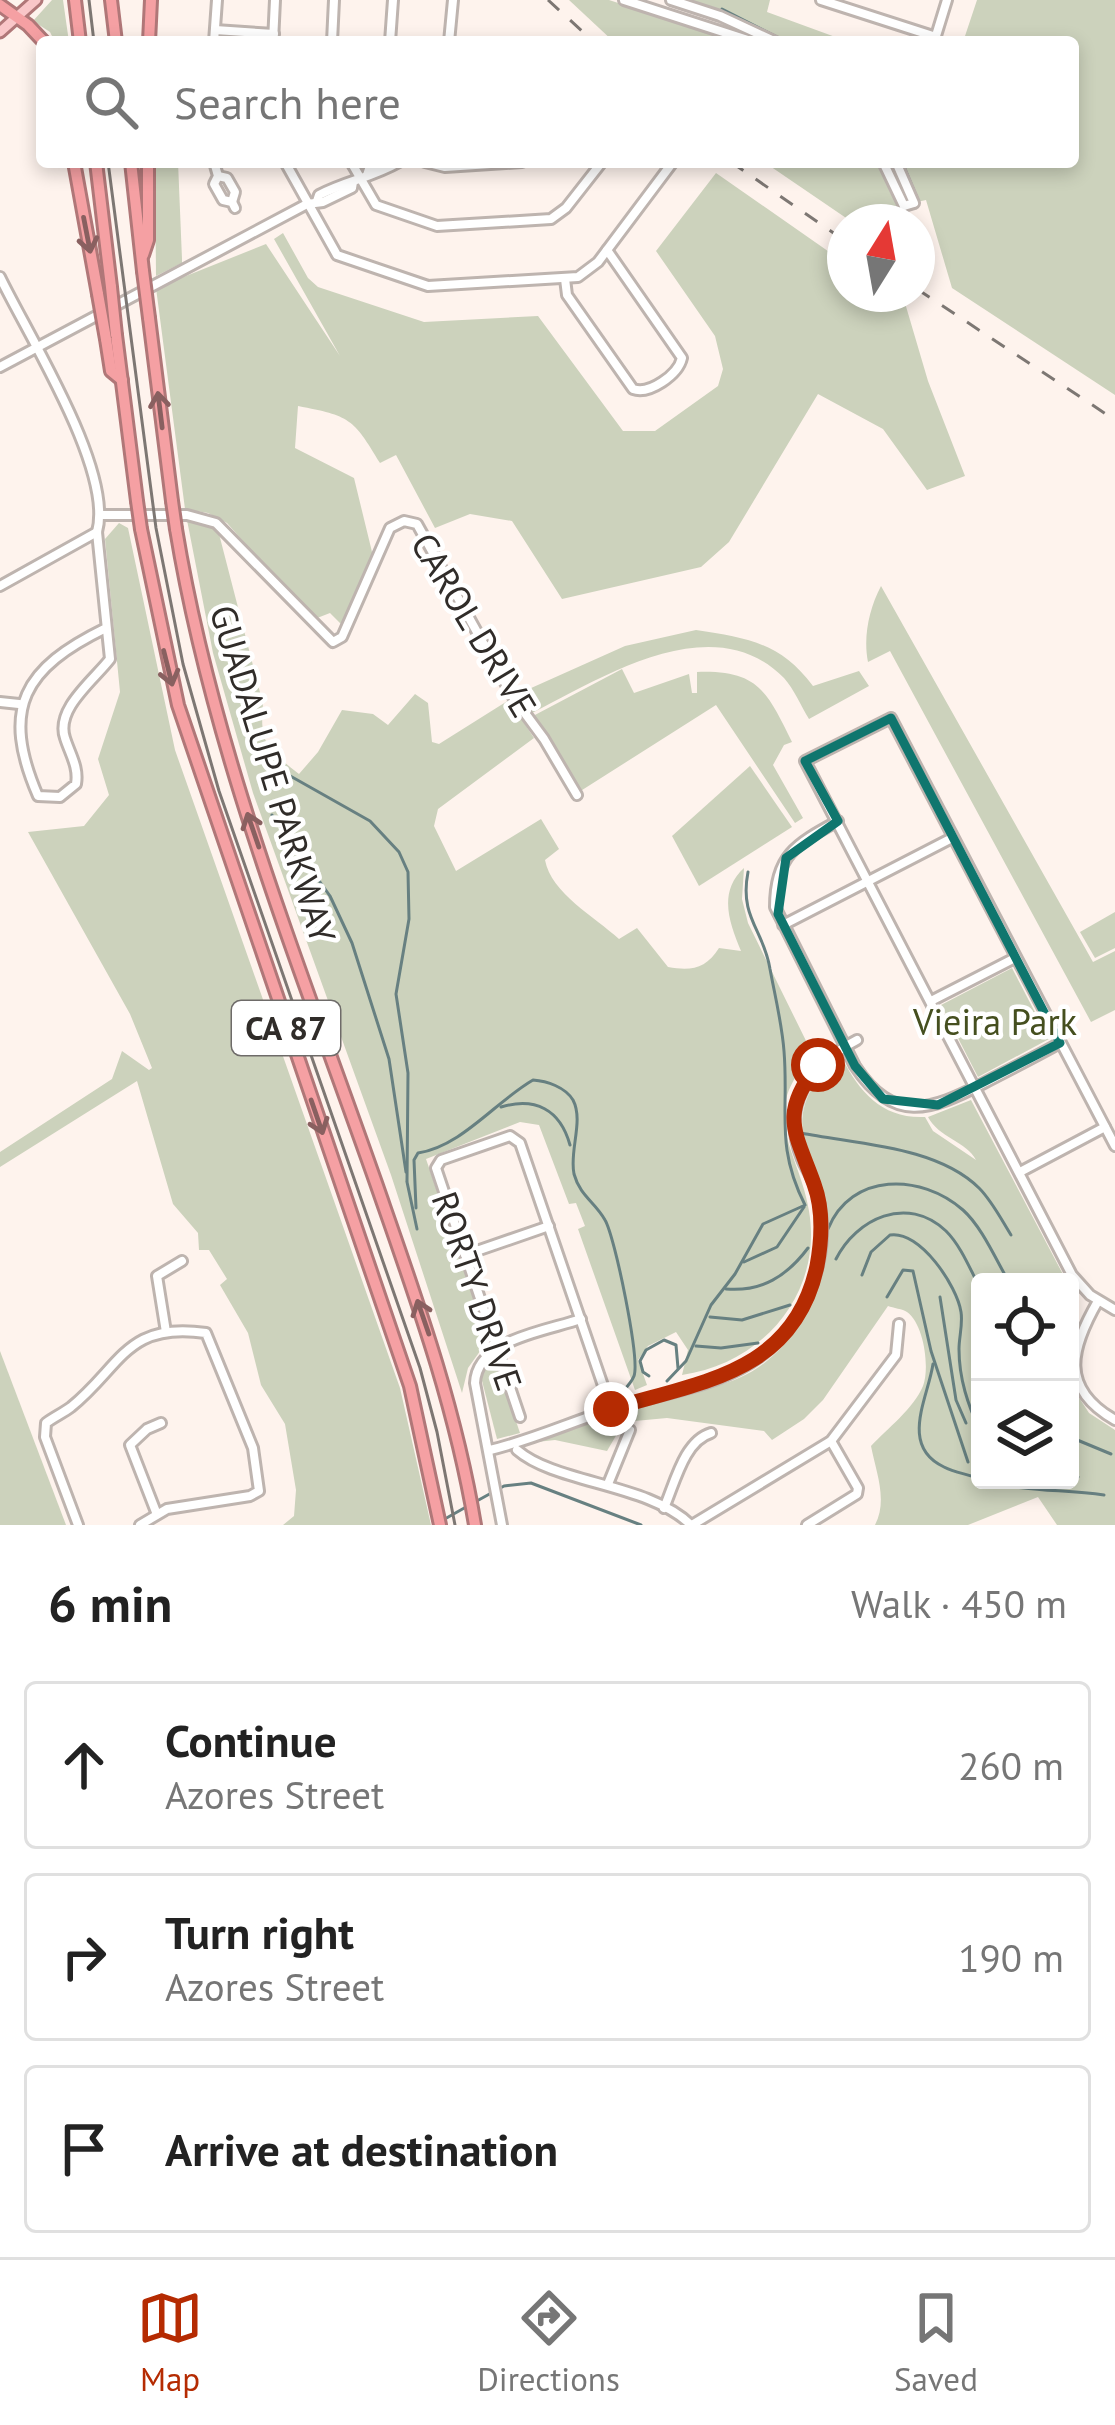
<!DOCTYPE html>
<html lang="en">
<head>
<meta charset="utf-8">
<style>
  :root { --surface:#fff; --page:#f2f2f2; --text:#222; --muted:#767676; --line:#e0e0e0; --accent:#b52b02 }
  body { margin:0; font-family:"PT Sans",sans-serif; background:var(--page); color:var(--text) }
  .controls { position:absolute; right:36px; bottom:36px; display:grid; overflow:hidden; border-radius:12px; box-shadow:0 6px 18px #0003 }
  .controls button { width:108px; height:108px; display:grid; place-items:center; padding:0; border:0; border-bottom:3px solid var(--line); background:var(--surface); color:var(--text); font:60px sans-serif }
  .compass { position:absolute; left:827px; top:204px; width:108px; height:108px; border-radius:50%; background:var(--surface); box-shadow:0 6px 18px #0003; rotate:11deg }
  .stop { position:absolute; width:36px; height:36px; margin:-27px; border:9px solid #b52b02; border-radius:50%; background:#fff }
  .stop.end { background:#b52b02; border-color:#fff; box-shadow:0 3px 12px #0008 }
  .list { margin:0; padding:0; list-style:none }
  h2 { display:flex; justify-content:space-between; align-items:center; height:156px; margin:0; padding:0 48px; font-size:51px }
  h2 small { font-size:39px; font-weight:400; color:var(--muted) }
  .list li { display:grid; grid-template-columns:78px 1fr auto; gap:36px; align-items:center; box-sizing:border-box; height:168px; margin:0 24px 24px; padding:0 24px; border:3px solid var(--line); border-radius:12px }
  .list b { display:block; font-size:45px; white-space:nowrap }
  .list p { margin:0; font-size:39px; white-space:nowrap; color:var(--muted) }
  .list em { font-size:39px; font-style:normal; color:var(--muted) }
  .icon { flex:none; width:66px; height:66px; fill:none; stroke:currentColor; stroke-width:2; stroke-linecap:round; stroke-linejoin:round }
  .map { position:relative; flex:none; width:1115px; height:1525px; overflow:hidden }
  .search { position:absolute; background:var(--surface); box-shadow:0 6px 18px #0003; left:36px; right:36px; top:36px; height:132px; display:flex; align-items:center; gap:30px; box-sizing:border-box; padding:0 42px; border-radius:12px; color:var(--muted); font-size:45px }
  .sheet { height:732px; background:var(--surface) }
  nav { display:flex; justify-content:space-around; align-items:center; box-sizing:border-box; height:168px; border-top:3px solid var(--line); background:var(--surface); font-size:33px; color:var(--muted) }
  nav a { display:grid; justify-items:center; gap:6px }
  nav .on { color:var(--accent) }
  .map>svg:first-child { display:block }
  .green { fill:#ccd2bc }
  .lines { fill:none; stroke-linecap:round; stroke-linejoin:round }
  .stream { stroke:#678081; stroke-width:3 }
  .minor-casing { stroke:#beb4af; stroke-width:14 }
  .major-casing { stroke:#b07778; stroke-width:15 }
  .highway-casing { stroke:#b07778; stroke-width:16 }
  .minor { stroke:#fff; stroke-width:8 }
  .major { stroke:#f9c6c8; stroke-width:9 }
  .highway { stroke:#f5a0a3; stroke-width:10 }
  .tram { stroke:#7d7773; stroke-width:3 }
  .rail { stroke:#7d7773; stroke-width:3; stroke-dasharray:15 15; stroke-linecap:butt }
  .highway-bridge-casing { stroke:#b07778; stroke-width:16; stroke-linecap:butt }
  .highway-bridge { stroke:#f5a0a3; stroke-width:10 }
  .oneway { stroke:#896060 }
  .route { stroke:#b52b02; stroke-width:15 }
  .marked { fill:none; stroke:#0f766e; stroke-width:9; stroke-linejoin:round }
  .labels { text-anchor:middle; stroke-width:9; stroke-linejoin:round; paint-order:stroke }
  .shield { fill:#fff; stroke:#6e6b69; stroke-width:3 }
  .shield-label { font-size:33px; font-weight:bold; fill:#302c29 }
  .street-label { font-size:36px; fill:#302c29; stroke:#fff }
  .park-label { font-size:36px; fill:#454f1f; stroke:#fff }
</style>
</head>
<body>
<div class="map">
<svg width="1115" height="1525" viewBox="0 0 1115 1525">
  <rect width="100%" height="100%" fill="#fef3ed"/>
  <g class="green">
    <polygon points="52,0 63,0 69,42 55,42 50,32 33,21"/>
    <polygon points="569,0 609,0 737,42 614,42"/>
    <polygon points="687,0 770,0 767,12 849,42 783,42 742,19"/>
    <polygon points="977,0 1115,0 1115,395 952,288 926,200 917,202 899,162 1073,162 1073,42 963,42"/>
    <polygon points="155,162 178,162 182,259 182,263 156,276"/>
    <polygon points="764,162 878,162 898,207 889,210 893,222 852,222"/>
    <path d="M 716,173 L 845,263 L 845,294 L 891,294 L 905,303 L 928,381 L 965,476 L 927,490 L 883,429 L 818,394 L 729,542 L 701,567 L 562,599 L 512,521 L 470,514 L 435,528 L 396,455 L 380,463 C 353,418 350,416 298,406 L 295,448 L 354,478 L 373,556 L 343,626 L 330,613 L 312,620 L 227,523 L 208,513 L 185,509 L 156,288 L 266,244 L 340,356 L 274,239 L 283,233 L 308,278 L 318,287 L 424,322 L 538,316 L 623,431 L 655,431 L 718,386 L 723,369 L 715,336 L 656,251 Z"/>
    <path d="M 187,520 L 218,530 L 263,704 C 259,745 269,750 299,774 L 318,752 L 342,710 L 373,714 L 388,725 L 415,694 L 428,703 L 432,742 L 439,744 L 509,700 L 534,738 L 438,809 L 434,826 L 456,871 L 541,819 L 559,849 L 545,860 C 551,893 595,917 619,939 L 637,928 L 668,967 C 691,971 706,969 719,948 L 741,951 C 729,922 718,892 744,868 L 742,899 L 748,923 L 813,1055 C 756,1115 799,1149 809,1211 C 823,1294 762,1364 682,1375 L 688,1350 L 676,1332 L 648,1346 L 638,1360 L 647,1385 L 635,1390 L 578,1229 L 585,1226 L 576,1203 L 569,1204 L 539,1125 L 520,1122 L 426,1159 L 488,1340 L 468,1368 L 462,1393 L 391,1175 L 253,793 L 213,653 Z"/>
    <polygon points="119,523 128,528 175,750 400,1388 431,1525 283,1525 294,1516 296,1490 285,1424 261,1385 248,1333 220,1285 227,1279 209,1250 199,1250 198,1233 173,1204 137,1081 0,1167 0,1152 112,1079 122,1051 149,1070 152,1068 130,1014 28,832 84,826 109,795 98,759 120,692 105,539"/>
    <path d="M 881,586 L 1093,962 L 1115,951 L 1115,1010 L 1091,1022 L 890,651 L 868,662 C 863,637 869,609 881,586 Z"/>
    <path d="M 696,630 C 747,638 780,642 813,686 L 859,671 L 869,686 L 809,719 C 801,706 794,689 784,678 C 713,606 603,677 532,713 L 520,693 L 625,646 Z"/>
    <path d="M 622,669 L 634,693 L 689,674 L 692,693 L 697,693 L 697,672 C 758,670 767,691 792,742 L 784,745 L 773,765 L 803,818 L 795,823 L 716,705 L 579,792 L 533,716 Z"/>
    <polygon points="750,766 792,827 699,886 672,836"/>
    <polygon points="1115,912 1115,948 1095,958 1080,932"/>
    <polygon points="1012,968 1049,1039 978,1077 941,1005"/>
    <path d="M 842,1058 C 860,1093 883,1119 925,1117 L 933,1131 L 976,1160 C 967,1142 938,1137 928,1117 L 971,1100 L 1067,1282 L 980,1282 L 980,1480 L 1070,1480 L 1070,1384 L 1089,1413 L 1115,1430 L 1115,1525 L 1057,1525 L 1038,1497 L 968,1525 L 875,1525 C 888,1500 876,1472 871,1446 C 887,1429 914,1408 923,1386 C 930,1368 924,1324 907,1312 C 903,1309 893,1308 888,1306 L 823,1400 L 804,1419 L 772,1440 L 764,1431 L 667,1418 L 624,1422 L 607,1451 L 555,1440 L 537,1442 C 577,1428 618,1413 658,1401 C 698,1388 735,1388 768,1360 C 817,1319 836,1255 824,1194 C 820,1176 809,1161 805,1143 C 795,1108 813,1076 842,1058 Z"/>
    <polygon points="0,1351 66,1525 0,1525"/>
    <polygon points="495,1359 520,1433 497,1439 481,1377 487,1362"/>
  </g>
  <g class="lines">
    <g class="stream">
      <polyline points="722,9 787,42"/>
      <polyline points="902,162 918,200"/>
      <polyline points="244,720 256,750 269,764 370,821 399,852 408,872 409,919 396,994 408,1073 407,1181"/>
      <polyline points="272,815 330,896 352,943 389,1059 406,1172"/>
      <path d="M 748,872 C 739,918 764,930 770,969 C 775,996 782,1024 784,1051 C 789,1112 775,1146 805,1205"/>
      <path d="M 501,1107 C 535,1097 560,1109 570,1145"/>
      <path d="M 801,1133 C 856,1144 937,1146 979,1188 C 992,1201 1001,1219 1011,1235"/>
      <polyline points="407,1182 417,1229"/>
      <path d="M 416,1208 L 414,1160 L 418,1153 C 462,1146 495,1102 533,1080 C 547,1081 565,1087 573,1100 C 584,1121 569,1151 574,1174 C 580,1196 595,1202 605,1220 C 615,1237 640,1359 634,1376 C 631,1384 622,1392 617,1398"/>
      <path d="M 828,1229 C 851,1172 921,1173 963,1210 C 982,1227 996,1260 1009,1282"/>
      <path d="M 836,1259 C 856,1219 907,1194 946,1231 C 961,1246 970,1269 980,1288"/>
      <polyline points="744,1262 777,1247 804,1207"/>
      <path d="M 862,1275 L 871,1252 L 890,1235 C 920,1230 957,1286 961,1312 C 963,1324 959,1337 959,1349 C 959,1379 968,1405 980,1431"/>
      <path d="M 726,1289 C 762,1292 787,1276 808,1248"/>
      <polyline points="887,1297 903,1270 913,1271 931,1351 968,1462"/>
      <polyline points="940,1297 956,1400 966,1423"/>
      <polyline points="710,1317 742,1320 790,1305"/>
      <polyline points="696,1346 721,1348 758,1343"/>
      <path d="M 933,1364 C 928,1398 899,1446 944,1467 C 955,1473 969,1474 980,1479"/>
      <polyline points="649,1376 643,1372 640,1361 646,1350 664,1340 676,1345 678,1368"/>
      <polyline points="667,1381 686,1361 711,1305 735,1274 763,1224 803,1206"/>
      <polyline points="1070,1437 1111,1454"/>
      <polyline points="1070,1474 1078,1477"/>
      <path d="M 983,1480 C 1026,1492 1060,1489 1104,1495"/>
      <polyline points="1024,1480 1037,1486"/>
      <polyline points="475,1502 504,1486 531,1483 641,1525"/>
      <polyline points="443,1520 466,1507"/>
    </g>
    <g class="minor-casing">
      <g id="minor">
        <polyline points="624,0 754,42"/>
        <polyline points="671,0 720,16 776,42"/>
        <polyline points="821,0 936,37"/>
        <polyline points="215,30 274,34"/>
        <polyline points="935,39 947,0"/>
        <polyline points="214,42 217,0"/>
        <polyline points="273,42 275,0"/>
        <polyline points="332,42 334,0"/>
        <polyline points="390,42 393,0"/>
        <polyline points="449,42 453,0"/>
        <polyline points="214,162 218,176 214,184 223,200 232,202 235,208"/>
        <polyline points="285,162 337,255 428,286 578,277 598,262 673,162"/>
        <polyline points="351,162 376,205 437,226 551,219 566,208 602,162"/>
        <polyline points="425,162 445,167 522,162"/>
        <polyline points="883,162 904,206"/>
        <polyline points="896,162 914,203 904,206"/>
        <polyline points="367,175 369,169 382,162"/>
        <polyline points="218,176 227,178 235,192 232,202"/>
        <path d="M 317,201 L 319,195 C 348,180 371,178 399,162"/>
        <path d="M 0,277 C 29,337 114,471 97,532 L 110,659 C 94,680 55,709 65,738 C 70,754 79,767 76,784 L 60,797 L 38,796 C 0,708 24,668 106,628"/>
        <path d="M 565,279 L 567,295 L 633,389 C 649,395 678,375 682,358 L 607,250"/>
        <polyline points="0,367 307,204 323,202 352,188 353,182"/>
        <polyline points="101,515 187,515 216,523 333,642 342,637 390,528 404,521 417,524 513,697 544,739 577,795"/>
        <polyline points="0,586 97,532"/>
        <polyline points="0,702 19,704"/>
        <path d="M 838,821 C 796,844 775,855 775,907 L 855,1066 C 893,1124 930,1111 984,1083 C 1009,1070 1035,1057 1060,1043"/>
        <polyline points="783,925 952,838"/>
        <polyline points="931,1001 1015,958"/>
        <polyline points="1115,1146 891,718 805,761 1072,1275 1090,1295 1115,1310"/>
        <polyline points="1020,1172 1105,1127"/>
        <polyline points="465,1255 549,1226"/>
        <path d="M 1098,1301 C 1071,1348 1059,1388 1115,1420"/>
        <polyline points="166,1332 157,1276 182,1261"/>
        <polyline points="520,1417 436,1168 441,1160 510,1136 520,1143 611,1409"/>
        <path d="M 490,1450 C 532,1440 571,1422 612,1409 C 664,1392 724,1387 767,1351 C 813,1313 835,1241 814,1184 C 811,1175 805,1167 802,1159 C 780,1105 809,1065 857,1040"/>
        <path d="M 517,1450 C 556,1484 648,1483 691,1525"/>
        <polyline points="608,1484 630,1430"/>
        <path d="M 664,1508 C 675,1483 684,1441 711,1433"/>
        <polyline points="156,1512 130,1445 147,1429 161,1423"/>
        <path d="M 78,1525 L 45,1437 L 46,1423 C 54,1417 63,1413 71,1407 C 121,1367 126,1321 206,1333 L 253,1448 L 259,1491 L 250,1496 L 167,1509 L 140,1525"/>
        <path d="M 502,1525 L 475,1383 C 477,1339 546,1331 581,1319"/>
        <polyline points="692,1525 831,1441 896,1355 899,1324"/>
        <polyline points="807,1525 857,1494 858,1488 831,1441"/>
      </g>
    </g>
    <g class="major-casing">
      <polyline id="major" points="0,32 36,0"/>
    </g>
    <g class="highway-casing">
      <g id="highway">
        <polyline points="75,0 80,42"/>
        <polyline points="111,0 116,42"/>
        <polyline points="0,5 28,25 44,42"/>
        <polyline points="149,42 151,0"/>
        <polyline points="74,162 98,294"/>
        <polyline points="96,162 111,287"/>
        <polyline points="131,162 143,271"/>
        <polyline points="143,255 148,240 148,162"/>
        <polyline points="149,318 172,501"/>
        <polyline points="116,335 137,501"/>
        <polyline points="106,339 111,371 122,380"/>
        <polyline points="141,529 178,705 410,1386 440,1525"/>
        <path d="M 176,529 C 213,754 301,969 376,1183 C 416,1298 455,1405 475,1525"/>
      </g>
    </g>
    <use href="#minor" class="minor"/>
    <use href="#major" class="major"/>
    <use href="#highway" class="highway"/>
    <g class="tram">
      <polyline points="89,0 94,42"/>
      <polyline points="108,162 156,528 183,664 219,791 420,1368 437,1432 455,1525"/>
    </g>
    <g class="rail">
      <polyline points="548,0 594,42"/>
      <polyline points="731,162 845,241"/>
      <polyline points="917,289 1115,420"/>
    </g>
    <g class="highway-bridge-casing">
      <g id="highway-bridge">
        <polyline points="143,271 149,318"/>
        <polyline points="111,287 116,335"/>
        <polyline points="98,294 106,339"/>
        <polyline points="137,501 141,529"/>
        <polyline points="172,501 176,529"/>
      </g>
    </g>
    <use href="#highway-bridge" class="highway-bridge"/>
  </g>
  <defs><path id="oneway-shaft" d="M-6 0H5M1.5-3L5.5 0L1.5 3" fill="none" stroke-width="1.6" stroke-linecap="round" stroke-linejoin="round" transform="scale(3)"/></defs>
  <g class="oneway">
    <use href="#oneway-shaft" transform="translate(87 235) rotate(79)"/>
    <use href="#oneway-shaft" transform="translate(160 410) rotate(-97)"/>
    <use href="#oneway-shaft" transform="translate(168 668) rotate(76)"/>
    <use href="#oneway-shaft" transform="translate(253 830) rotate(-109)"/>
    <use href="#oneway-shaft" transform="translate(317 1117) rotate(71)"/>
    <use href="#oneway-shaft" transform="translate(423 1317) rotate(-109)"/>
  </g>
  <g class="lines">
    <path class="route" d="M 611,1409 C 699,1382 794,1374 817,1266 C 822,1239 824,1211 814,1184 C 796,1133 778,1115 818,1065"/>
  </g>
  <path class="marked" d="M 891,718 L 1060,1043 L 938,1105 L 883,1099 L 855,1066 L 778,914 L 786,858 L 838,821 L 805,761 Z"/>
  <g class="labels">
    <rect class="shield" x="232" y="1001" width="108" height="54" rx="9"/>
    <g class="shield-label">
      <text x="286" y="1040">CA 87</text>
    </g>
    <g class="street-label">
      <text transform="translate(474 625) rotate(59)" y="13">CAROL DRIVE</text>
      <text transform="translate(273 774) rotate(73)" y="13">GUADALUPE PARKWAY</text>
      <text transform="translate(477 1291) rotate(71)" y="13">RORTY DRIVE</text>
    </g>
    <g class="park-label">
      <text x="995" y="1035">Vieira Park</text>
    </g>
  </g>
</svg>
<div class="controls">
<button><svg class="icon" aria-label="locate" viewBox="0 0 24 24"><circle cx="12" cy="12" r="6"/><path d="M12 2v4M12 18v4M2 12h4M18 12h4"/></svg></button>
<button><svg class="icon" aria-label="layers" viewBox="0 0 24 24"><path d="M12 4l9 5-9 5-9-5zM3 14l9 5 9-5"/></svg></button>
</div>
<svg class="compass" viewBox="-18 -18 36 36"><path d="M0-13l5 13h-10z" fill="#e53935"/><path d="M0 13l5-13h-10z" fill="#767676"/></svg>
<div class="stop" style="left:818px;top:1065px"></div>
<div class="stop end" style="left:611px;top:1409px"></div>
<div class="search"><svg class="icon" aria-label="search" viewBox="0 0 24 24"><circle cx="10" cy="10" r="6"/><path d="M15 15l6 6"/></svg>Search here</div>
</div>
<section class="sheet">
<h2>6 min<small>Walk · 450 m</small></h2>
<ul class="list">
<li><svg class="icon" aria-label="ahead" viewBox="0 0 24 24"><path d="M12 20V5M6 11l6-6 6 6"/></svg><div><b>Continue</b><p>Azores Street</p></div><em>260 m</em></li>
<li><svg class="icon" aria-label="right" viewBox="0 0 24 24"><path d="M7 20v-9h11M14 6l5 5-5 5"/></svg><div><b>Turn right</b><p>Azores Street</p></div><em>190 m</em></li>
<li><svg class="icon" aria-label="arrive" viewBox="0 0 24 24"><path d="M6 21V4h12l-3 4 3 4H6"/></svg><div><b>Arrive at destination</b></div></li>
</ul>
</section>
<nav>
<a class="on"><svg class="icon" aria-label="map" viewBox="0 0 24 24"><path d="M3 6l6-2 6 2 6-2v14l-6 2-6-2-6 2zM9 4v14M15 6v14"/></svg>Map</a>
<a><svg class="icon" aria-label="directions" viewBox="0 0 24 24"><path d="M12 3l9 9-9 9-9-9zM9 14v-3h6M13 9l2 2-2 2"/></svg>Directions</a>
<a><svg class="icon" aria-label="saved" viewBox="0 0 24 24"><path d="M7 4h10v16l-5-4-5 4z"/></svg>Saved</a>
</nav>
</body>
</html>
